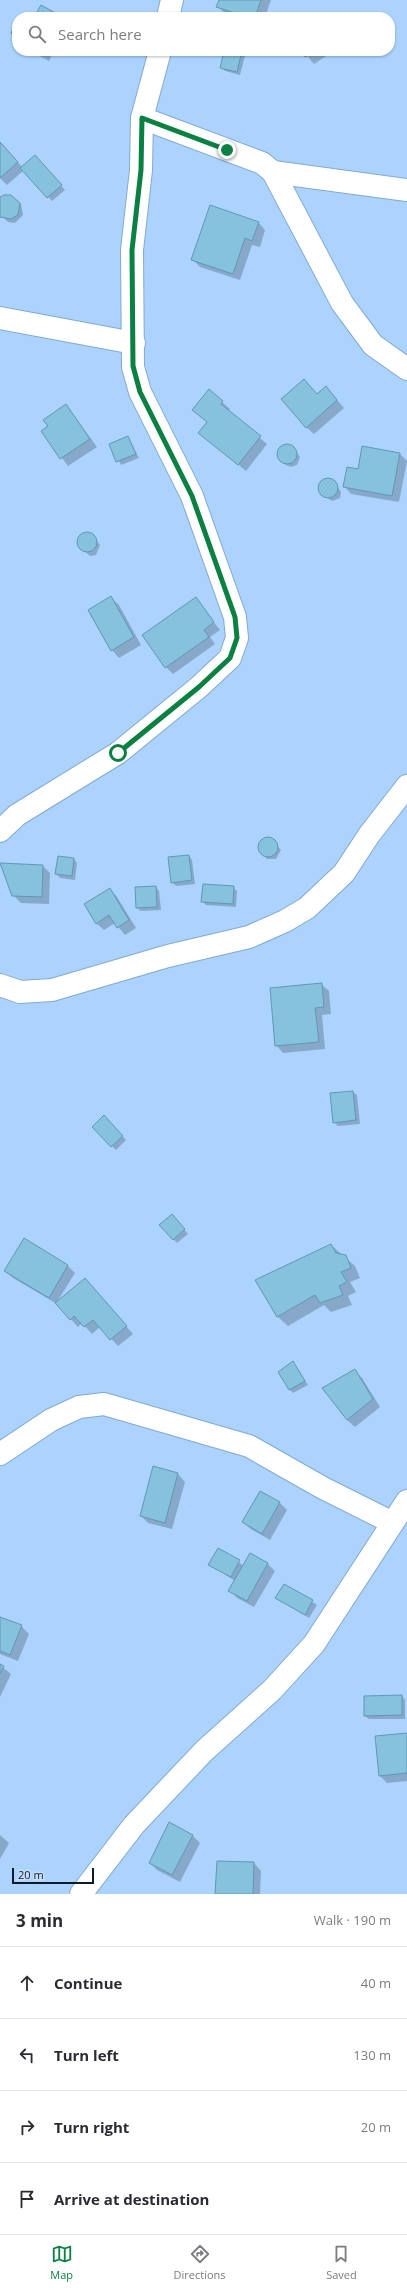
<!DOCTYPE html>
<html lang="en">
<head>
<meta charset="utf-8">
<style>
  :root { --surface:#fff; --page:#f7f7f7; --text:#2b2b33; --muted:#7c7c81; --line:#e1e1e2; --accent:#0b8043 }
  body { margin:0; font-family:"Open Sans",sans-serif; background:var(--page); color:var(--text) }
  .scale { position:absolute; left:12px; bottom:10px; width:82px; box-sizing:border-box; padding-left:4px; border:2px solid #0c1b2b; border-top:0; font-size:11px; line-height:14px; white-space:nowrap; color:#0c1b2b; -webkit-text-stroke:3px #c6def8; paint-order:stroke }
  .stop { position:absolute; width:12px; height:12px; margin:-9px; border:3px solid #0b8043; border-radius:50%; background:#fff }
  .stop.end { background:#0b8043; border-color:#fff; box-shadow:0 1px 4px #0008 }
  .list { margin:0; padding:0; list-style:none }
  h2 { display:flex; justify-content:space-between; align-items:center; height:52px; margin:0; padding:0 16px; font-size:17px }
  h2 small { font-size:13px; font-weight:400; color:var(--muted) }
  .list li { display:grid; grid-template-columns:26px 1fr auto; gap:12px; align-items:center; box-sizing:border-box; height:72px; padding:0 16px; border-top:1px solid var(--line) }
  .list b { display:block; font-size:15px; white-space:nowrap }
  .list em { font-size:13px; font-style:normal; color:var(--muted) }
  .icon { flex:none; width:22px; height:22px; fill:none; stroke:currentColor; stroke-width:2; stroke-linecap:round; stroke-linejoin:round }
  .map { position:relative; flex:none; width:407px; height:1894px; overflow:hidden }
  .search { position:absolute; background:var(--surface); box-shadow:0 1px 3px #0004; left:12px; right:12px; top:12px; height:44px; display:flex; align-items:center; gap:10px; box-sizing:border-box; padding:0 14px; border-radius:16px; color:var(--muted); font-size:15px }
  .sheet { height:340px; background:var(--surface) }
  nav { display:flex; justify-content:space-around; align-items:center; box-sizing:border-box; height:56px; border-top:1px solid var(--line); background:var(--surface); font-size:11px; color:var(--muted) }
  nav a { display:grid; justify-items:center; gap:2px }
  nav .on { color:var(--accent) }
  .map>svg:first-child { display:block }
  .shadow { fill:#0003 }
  .building { fill:#86c1de; stroke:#5f98b4 }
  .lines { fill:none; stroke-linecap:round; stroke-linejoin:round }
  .street-casing { stroke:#82a9d2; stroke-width:24 }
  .street { stroke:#fff; stroke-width:22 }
  .route { stroke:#0b8043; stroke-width:5 }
</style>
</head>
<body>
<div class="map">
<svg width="407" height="1894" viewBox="0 0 407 1894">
  <rect width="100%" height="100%" fill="#abd3fd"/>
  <g class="shadow">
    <polygon points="220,0 271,0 265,17 234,17 225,14 218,6"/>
    <polygon points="30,51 54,51 49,61"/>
    <polygon points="225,51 246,52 240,75 225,71 221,67"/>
    <polygon points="303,51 334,51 314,64"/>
    <polygon points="0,142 22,167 38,160 65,190 52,201 24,170 7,185 0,178"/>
    <polygon points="11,196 21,204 23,215 15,223 8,222 0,214 0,199"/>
    <polygon points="258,222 265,230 260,247 252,245 240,280 200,267 192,259"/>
    <polygon points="209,391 230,409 228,411 267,444 246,471 200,433 208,423 193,410"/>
    <polygon points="317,395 333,395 344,408 314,434 306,427"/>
    <polygon points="66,405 97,447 68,466 42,431"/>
    <polygon points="128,437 139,458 121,465 110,445"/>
    <polygon points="286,444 292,446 300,457 297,465 291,467 286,465 278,455 279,449"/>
    <polygon points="400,454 407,461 399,502 351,494 344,486 358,471"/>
    <polygon points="327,479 333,480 341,492 340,498 332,501 320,493 319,487 321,482"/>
    <polygon points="85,534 91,534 100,545 96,555 90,556 79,546 78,540"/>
    <polygon points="111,598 119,605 141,645 119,658 112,650"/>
    <polygon points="195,598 220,630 210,637 215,644 173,674 166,667"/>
    <polygon points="271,839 281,850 276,859 267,859 259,851 259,845 263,840"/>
    <polygon points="189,856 192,860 195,884 176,886 172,882"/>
    <polygon points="74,859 77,863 75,880 60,878 56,874"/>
    <polygon points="0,864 43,866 50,873 49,904 21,903 13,895"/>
    <polygon points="156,887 159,891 161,910 141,911 137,908"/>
    <polygon points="233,887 237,891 236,907 206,905 202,901"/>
    <polygon points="110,889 117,897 136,928 125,935 115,923 104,930 96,923"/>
    <polygon points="321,984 329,991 331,1014 322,1015 325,1049 283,1053 276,1045"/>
    <polygon points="353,1092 357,1095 360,1124 338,1126 334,1122"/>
    <polygon points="104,1117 126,1140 116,1150 93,1127"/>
    <polygon points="176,1219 188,1234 177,1243 161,1225"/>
    <polygon points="24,1240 68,1266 75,1273 57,1302 85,1279 133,1334 118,1346 100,1327 92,1334 82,1323 78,1327 57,1304 13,1278 5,1271"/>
    <polygon points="331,1245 355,1266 360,1278 350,1282 356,1292 348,1296 352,1305 331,1312 324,1305 288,1326 278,1317 256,1281"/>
    <polygon points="293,1362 308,1385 293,1393 289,1389"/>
    <polygon points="355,1371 362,1378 380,1407 355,1427 347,1420"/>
    <polygon points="154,1468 178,1474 185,1482 172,1529 148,1523 141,1516"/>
    <polygon points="260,1492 280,1503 287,1510 270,1540 251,1529 243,1522"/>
    <polygon points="218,1549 244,1566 251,1555 268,1564 275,1571 254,1607 237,1598 230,1590 235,1581 210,1565"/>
    <polygon points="285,1585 317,1605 309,1618 277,1598"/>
    <polygon points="0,1618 21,1626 29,1634 18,1661 0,1654"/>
    <polygon points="0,1665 11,1674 0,1697"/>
    <polygon points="402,1696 405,1700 405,1719 369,1719 365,1716"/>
    <polygon points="407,1734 407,1781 387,1783 380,1776"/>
    <polygon points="170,1824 193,1836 200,1843 180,1882 157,1870 150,1863"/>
    <polygon points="0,1835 9,1843 0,1859"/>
    <polygon points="218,1862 254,1863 261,1871 260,1894 216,1894"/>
  </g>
  <g class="building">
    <polygon points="219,0 261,0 255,17 247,17 216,7"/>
    <polygon points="41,5 61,16 61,17 34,17"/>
    <polygon points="317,13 320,17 311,17"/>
    <polygon points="17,22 17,36 11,33"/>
    <polygon points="224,51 242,51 237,72 220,68"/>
    <polygon points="301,51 316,51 305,57"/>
    <polygon points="0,142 18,162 0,178"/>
    <polygon points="35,155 62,185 47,198 20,168"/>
    <polygon points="4,195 11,195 20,203 18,215 11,219 0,217 0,197"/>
    <polygon points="210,205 259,222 252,241 245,238 233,274 191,260"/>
    <polygon points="304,379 317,394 326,386 337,400 306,428 281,399"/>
    <polygon points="209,389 223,401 221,404 261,436 238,465 198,433 207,422 192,410"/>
    <polygon points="66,404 90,439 60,459 41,431 48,426 43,420"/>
    <polygon points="128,436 136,454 116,462 109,444"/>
    <circle cx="287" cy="454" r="10"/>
    <polygon points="362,446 400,453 392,496 343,487 347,467 358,469"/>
    <circle cx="328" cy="488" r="10"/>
    <circle cx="87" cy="542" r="10"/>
    <polygon points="111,596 134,637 111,651 88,610"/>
    <polygon points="196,597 214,622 204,630 209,637 165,668 142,635"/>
    <circle cx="268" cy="847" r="10"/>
    <polygon points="189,855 192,880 171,883 168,857"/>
    <polygon points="58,856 74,858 72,876 55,874"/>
    <polygon points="0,863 43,865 42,897 12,896"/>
    <polygon points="203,884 234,886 233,904 201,902"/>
    <polygon points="156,886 157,907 136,908 135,887"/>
    <polygon points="110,888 129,920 117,928 109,915 96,924 84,904"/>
    <polygon points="322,983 324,1007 315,1008 319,1042 275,1046 270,988"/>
    <polygon points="353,1091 356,1120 333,1123 330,1093"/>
    <polygon points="104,1115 123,1136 111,1147 92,1127"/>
    <polygon points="172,1214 185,1229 173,1240 159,1225"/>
    <polygon points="24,1238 68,1265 49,1298 4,1271"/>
    <polygon points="331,1244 336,1253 346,1255 351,1268 341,1272 347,1282 339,1286 343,1295 320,1303 315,1295 277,1317 255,1280"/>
    <polygon points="85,1278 127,1326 110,1340 93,1320 84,1327 74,1316 70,1320 55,1303"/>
    <polygon points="293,1361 305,1381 289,1390 278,1372"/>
    <polygon points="355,1369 373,1399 347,1420 322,1388"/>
    <polygon points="153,1466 178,1473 165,1523 140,1516"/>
    <polygon points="260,1491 280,1502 262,1534 242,1522"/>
    <polygon points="218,1548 240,1560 231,1577 208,1565"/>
    <polygon points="250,1553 268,1563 247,1601 228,1591"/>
    <polygon points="284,1584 313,1600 305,1615 275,1598"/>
    <polygon points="0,1617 22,1625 10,1655 0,1651"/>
    <polygon points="0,1664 4,1666 0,1674"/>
    <polygon points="402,1695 402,1715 364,1716 364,1696"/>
    <polygon points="407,1733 407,1773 379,1776 375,1736"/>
    <polygon points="169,1822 193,1835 172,1875 149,1863"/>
    <polygon points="217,1861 254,1862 253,1894 215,1894"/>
  </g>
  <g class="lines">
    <g class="street-casing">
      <g id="street">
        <polyline points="168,17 172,0"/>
        <polyline points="142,118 262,163 273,172 407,190"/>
        <polyline points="273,172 342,303 373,345 407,369"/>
        <polyline points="0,318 134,343"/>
        <polyline points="0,831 17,815 118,753 199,687 230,658 237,638 235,617 192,496 140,392 133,367 132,250 141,170 142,118 160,51"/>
        <polyline points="0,985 20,992 52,990 168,956 249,937 285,921 307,908 344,873 369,835 407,786"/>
        <polyline points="0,1454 51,1420 79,1407 104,1404 249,1446 323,1488 391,1522"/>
        <polyline points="81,1894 134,1825 204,1751 272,1690 314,1644 407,1501"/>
      </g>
    </g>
    <use href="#street" class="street"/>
  </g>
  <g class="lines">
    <polyline class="route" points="118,753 199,687 230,658 237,638 235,617 192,496 140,392 133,366 132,250 141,170 142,118 227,150"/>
  </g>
</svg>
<div class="scale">20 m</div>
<div class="stop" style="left:118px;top:753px"></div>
<div class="stop end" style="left:227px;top:150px"></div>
<div class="search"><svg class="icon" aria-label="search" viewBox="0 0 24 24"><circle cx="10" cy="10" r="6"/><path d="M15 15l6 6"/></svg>Search here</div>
</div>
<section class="sheet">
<h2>3 min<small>Walk · 190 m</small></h2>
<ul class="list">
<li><svg class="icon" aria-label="ahead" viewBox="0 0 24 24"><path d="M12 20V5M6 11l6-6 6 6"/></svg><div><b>Continue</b></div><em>40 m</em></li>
<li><svg class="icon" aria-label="left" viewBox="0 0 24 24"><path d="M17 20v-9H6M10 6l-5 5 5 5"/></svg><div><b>Turn left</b></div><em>130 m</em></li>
<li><svg class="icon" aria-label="right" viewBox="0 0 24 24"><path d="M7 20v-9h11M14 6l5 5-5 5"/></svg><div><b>Turn right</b></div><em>20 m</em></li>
<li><svg class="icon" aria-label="arrive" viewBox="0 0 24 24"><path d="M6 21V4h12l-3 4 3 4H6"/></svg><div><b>Arrive at destination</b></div></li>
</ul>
</section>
<nav>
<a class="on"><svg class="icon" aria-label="map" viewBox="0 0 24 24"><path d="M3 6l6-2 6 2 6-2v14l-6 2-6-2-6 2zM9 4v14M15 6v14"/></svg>Map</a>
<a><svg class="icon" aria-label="directions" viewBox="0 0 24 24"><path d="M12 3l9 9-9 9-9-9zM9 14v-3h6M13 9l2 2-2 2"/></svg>Directions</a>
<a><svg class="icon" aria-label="saved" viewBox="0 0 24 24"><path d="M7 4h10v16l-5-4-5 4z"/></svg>Saved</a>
</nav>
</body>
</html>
